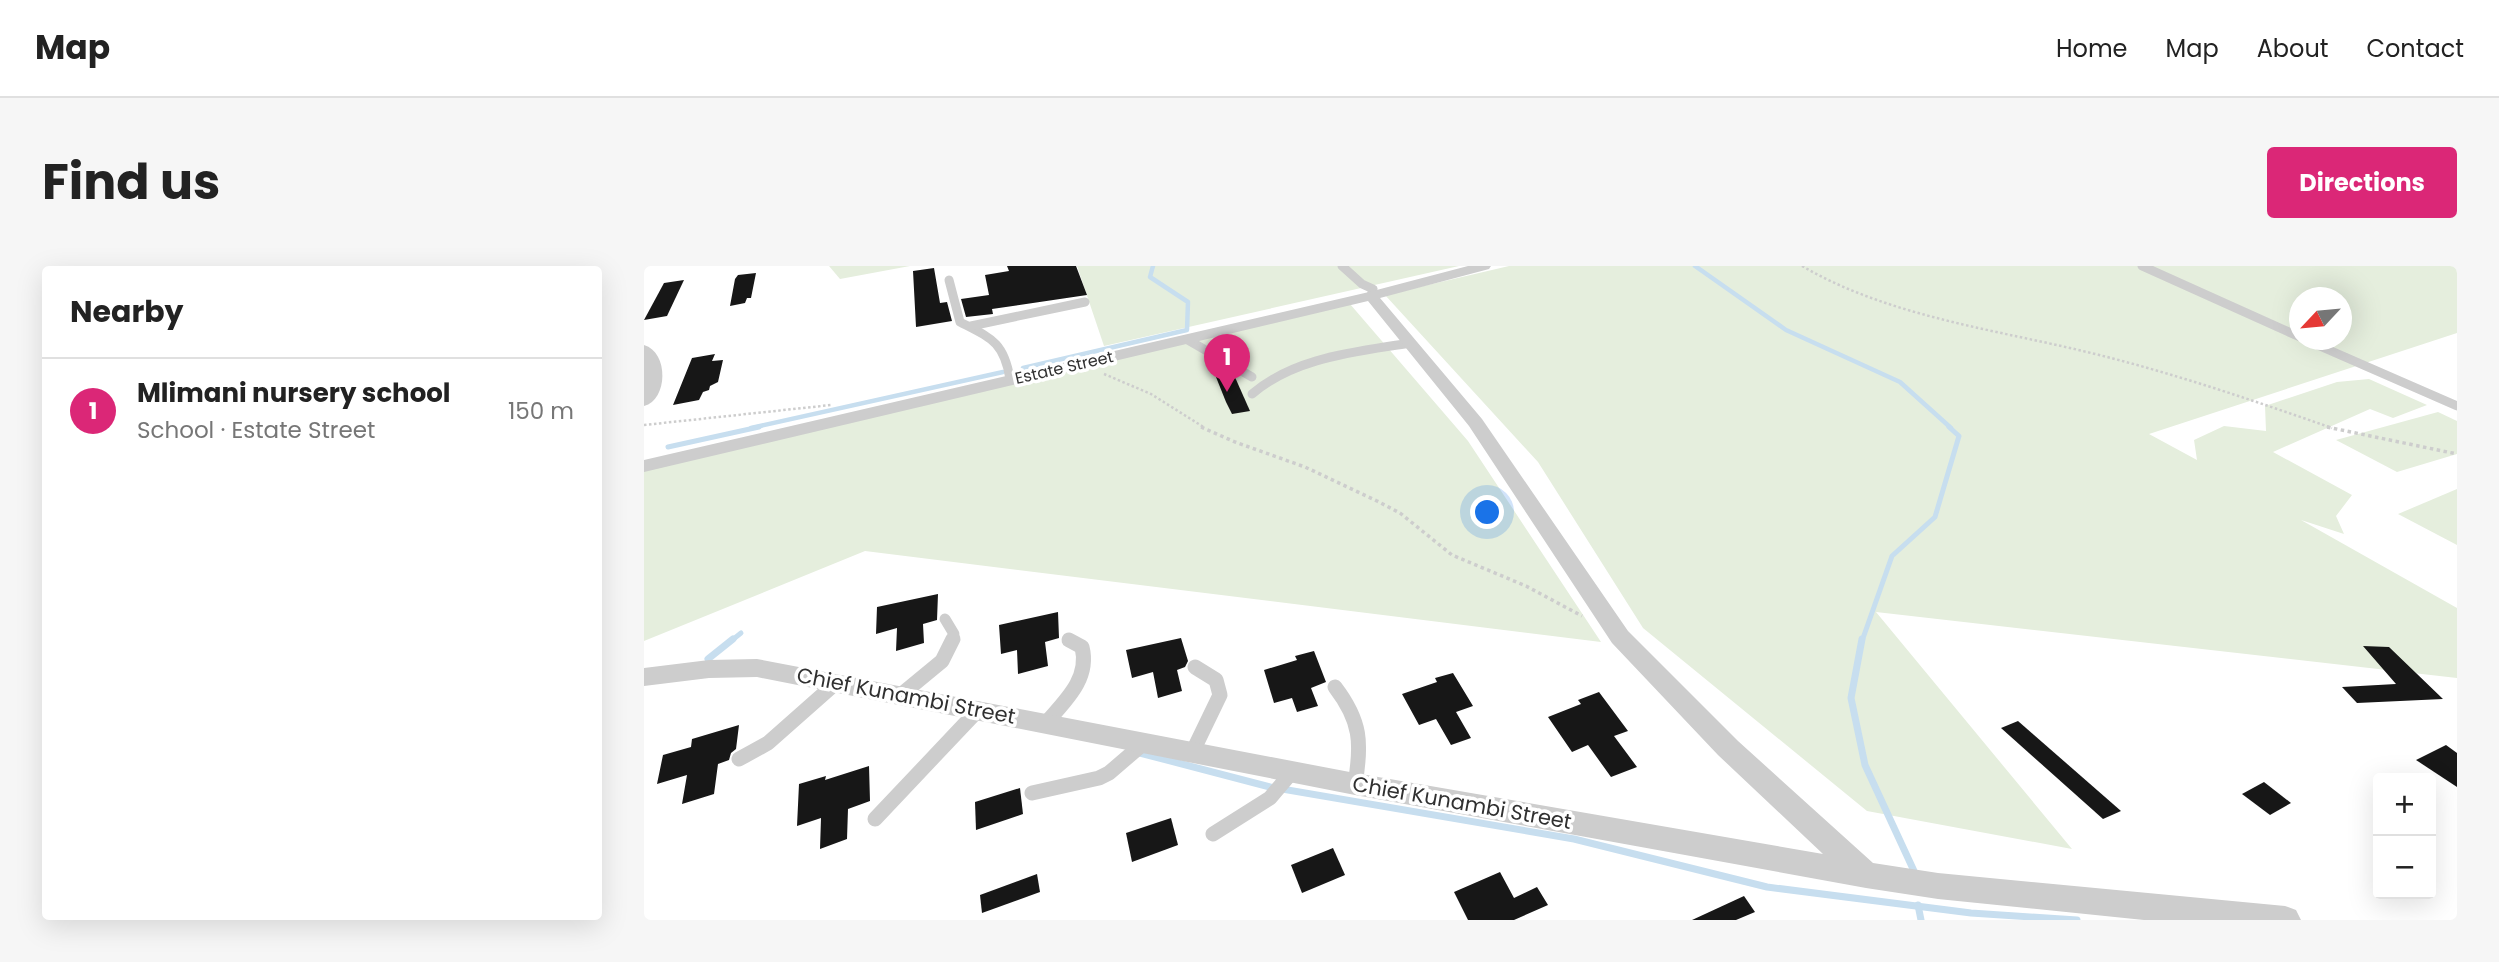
<!DOCTYPE html>
<html lang="en">
<head>
<meta charset="utf-8">
<style>
  :root { --surface:#fff; --page:#f6f6f6; --text:#222; --muted:#767676; --line:#e0e0e0; --accent:#db2777 }
  body { margin:0; font-family:Poppins,sans-serif; background:var(--page); color:var(--text) }
  .controls { position:absolute; right:21px; bottom:21px; display:grid; overflow:hidden; border-radius:7px; box-shadow:0 7px 28px #0002 }
  .controls button { width:63px; height:63px; display:grid; place-items:center; padding:0; border:0; border-bottom:2px solid var(--line); background:var(--surface); color:var(--text); font:35px sans-serif }
  .compass { position:absolute; left:1645px; top:21px; width:63px; height:63px; border-radius:50%; background:var(--surface); box-shadow:0 7px 28px #0002; rotate:244deg }
  .you { position:absolute; left:844px; top:247px; width:24px; height:24px; margin:-18px; border:5px solid #fff; border-radius:50%; background:#1a73e8; box-shadow:0 0 0 10px #1a73e833 }
  .badge { display:grid; place-items:center; width:46px; height:46px; border-radius:50%; background:var(--accent); color:#fff; font-size:23px; font-weight:700 }
  .pin { position:absolute; translate:-50% -58px; filter:drop-shadow(0 2px 4px #0008) }
  .pin::after { content:''; position:absolute; top:37px; width:24px; height:21px; background:inherit; clip-path:polygon(0 0,100% 0,50% 100%) }
  .list { margin:0; padding:0; list-style:none }
  h2 { display:flex; justify-content:space-between; align-items:center; height:91px; margin:0; padding:0 28px; font-size:30px }
  h2 small { font-size:23px; font-weight:400; color:var(--muted) }
  .list li { display:grid; grid-template-columns:46px 1fr auto; gap:21px; align-items:center; box-sizing:border-box; height:105px; padding:0 28px; border-top:2px solid var(--line) }
  .list b { display:block; font-size:26px; white-space:nowrap }
  .list p { margin:0; font-size:23px; white-space:nowrap; color:var(--muted) }
  .list em { font-size:23px; font-style:normal; color:var(--muted) }
  .map { position:relative; flex:none; width:1813px; height:654px; overflow:hidden; border-radius:7px }
  header { display:flex; align-items:center; gap:42px; box-sizing:border-box; height:98px; padding:0 35px; background:var(--surface); border-bottom:2px solid var(--line) }
  header strong { font-size:33px }
  nav { display:flex; gap:38px; margin-inline-start:auto; font-size:24px }
  .intro { display:flex; align-items:center; justify-content:space-between; box-sizing:border-box; height:168px; padding:0 42px }
  h1 { margin:0; font-size:49px }
  .button { padding:18px 32px; border-radius:7px; background:var(--accent); color:#fff; font-size:24px; font-weight:700 }
  main { display:flex; gap:42px; padding:0 42px }
  aside { flex:1; background:var(--surface); border-radius:7px; box-shadow:0 7px 28px #0002 }
  .map>svg:first-child { display:block }
  .green { fill:#e5eedd; fill-rule:evenodd }
  .lines { fill:none; stroke-linecap:round; stroke-linejoin:round }
  .stream-far2 { stroke:#c7deef; stroke-width:4.5 }
  .stream-far1 { stroke:#c7deef; stroke-width:5 }
  .stream { stroke:#c7deef; stroke-width:7 }
  .building { fill:#171717 }
  .path-far1 { stroke:#cdcdcd; stroke-width:2.5; stroke-dasharray:2.5 2.5; stroke-linecap:butt }
  .path { stroke:#cdcdcd; stroke-width:3.5; stroke-dasharray:3.5 3.5; stroke-linecap:butt }
  .lane-far2 { stroke:#cdcdcd; stroke-width:9 }
  .lane-far1 { stroke:#cdcdcd; stroke-width:11 }
  .lane { stroke:#cdcdcd; stroke-width:15 }
  .street { fill:#cdcdcd; fill-rule:evenodd }
  .labels { text-anchor:middle; stroke-width:7; stroke-linejoin:round; paint-order:stroke }
  .far-street-label { font-size:16px; fill:#303030; stroke:#fff }
  .near-street-label { font-size:21px; fill:#303030; stroke:#fff }
</style>
</head>
<body>
<header>
<strong>Map</strong>
<nav><a>Home</a><a>Map</a><a>About</a><a>Contact</a></nav>
</header>
<div class="intro"><h1>Find us</h1><a class="button">Directions</a></div>
<main>
<aside>
<h2>Nearby<small></small></h2>
<ul class="list">
<li><span class="badge">1</span><div><b>Mlimani nursery school</b><p>School · Estate Street</p></div><em>150 m</em></li>
</ul>
</aside>
<div class="map">
<svg width="1813" height="654" viewBox="0 0 1813 654">
  <rect width="100%" height="100%" fill="#fff"/>
  <g class="green">
    <polygon points="185,0 266,0 196,13"/>
    <polygon points="433,0 815,0 460,80"/>
    <path d="M 865,0 L 1813,0 L 1813,67 L 1505,168 L 1553,194 L 1550,174 L 1580,160 L 1622,165 L 1621,140 L 1693,116 L 1725,113 L 1783,139 L 1749,152 L 1726,143 L 1629,186 L 1708,229 L 1692,250 L 1700,268 L 1657,254 L 1813,342 L 1813,412 L 1232,346 L 1428,583 L 1223,545 L 999,362 L 894,196 L 741,29 ZM 1656,32 L 1698,32 L 1698,74 L 1656,74 Z"/>
    <polygon points="706,38 824,175 957,376 221,285 0,375 0,203"/>
    <polygon points="1794,146 1813,155 1813,188 1753,206 1692,174"/>
    <polygon points="1813,223 1813,279 1754,248"/>
  </g>
  <g class="lines">
    <g class="stream-far2">
      <polyline points="1051,0 1142,64 1256,116 1307,162"/>
      <polyline points="379,102 543,64 544,36 506,11 509,0"/>
      <polyline points="107,162 359,106"/>
    </g>
    <g class="stream-far1">
      <polyline points="24,181 115,161"/>
      <polyline points="87,375 97,367"/>
      <polyline points="1218,375 1248,290 1291,251 1315,170 1305,161"/>
    </g>
    <g class="stream">
      <polyline points="1218,373 1207,432 1221,499 1270,605"/>
      <polyline points="64,393 89,373"/>
      <polyline points="492,486 626,521 930,573 1123,621 1327,647 1433,654"/>
      <polyline points="1274,639 1277,654"/>
    </g>
  </g>
  <g class="building">
    <polygon points="363,0 432,0 443,29 348,43 349,48 322,51 317,33 345,29 341,9 365,5"/>
    <polygon points="290,2 296,37 303,36 308,55 272,61 269,5"/>
    <polygon points="112,7 107,32 103,32 101,37 86,40 91,13 94,9"/>
    <polygon points="40,14 23,50 0,54 20,17"/>
    <polygon points="71,88 68,95 79,94 74,116 66,120 65,124 59,126 55,134 29,139 48,92"/>
    <polygon points="589,108 590,109 606,145 588,148 582,136 572,111"/>
    <polygon points="294,328 293,354 279,358 280,377 252,385 253,362 232,368 233,341"/>
    <polygon points="414,346 415,372 401,376 404,400 374,408 373,384 357,388 355,359"/>
    <polygon points="537,372 544,395 541,401 533,404 538,425 514,432 509,406 488,412 482,384"/>
    <polygon points="1719,380 1745,381 1799,433 1713,437 1698,421 1752,418"/>
    <polygon points="670,385 682,416 667,422 674,440 653,446 648,432 630,437 620,404 653,394 651,390"/>
    <polygon points="809,407 829,440 812,446 827,472 807,479 792,453 775,459 758,428 793,416 791,412"/>
    <polygon points="955,426 984,465 970,470 993,501 967,511 944,479 928,486 904,451 937,438 934,434"/>
    <polygon points="1374,455 1477,545 1459,553 1357,462"/>
    <polygon points="95,459 92,483 87,487 85,494 74,498 70,528 38,538 43,509 13,518 19,489 47,481 48,473"/>
    <polygon points="1802,479 1813,487 1813,521 1772,494"/>
    <polygon points="225,500 226,535 204,543 203,573 176,583 177,552 153,560 155,518 182,510 181,514"/>
    <polygon points="1620,516 1647,537 1626,549 1598,528"/>
    <polygon points="376,522 379,548 332,564 331,536"/>
    <polygon points="527,552 534,579 488,596 482,567"/>
    <polygon points="689,582 701,609 658,627 647,599"/>
    <polygon points="856,606 870,632 893,621 904,639 870,654 824,654 810,626"/>
    <polygon points="393,608 396,626 338,647 336,629"/>
    <polygon points="1100,630 1111,646 1092,654 1048,654"/>
  </g>
  <g class="lines">
    <g class="path-far1">
      <path d="M 1158,0 C 1244,50 1348,63 1443,86 C 1526,106 1608,134 1688,162"/>
      <polyline points="460,108 507,128 561,162"/>
      <polyline points="0,159 187,139"/>
    </g>
    <g class="path">
      <polyline points="557,161 591,176 661,201 733,235 756,247 808,289 882,320 938,350"/>
      <polyline points="1683,161 1813,188"/>
    </g>
    <g class="lane-far2">
      <polyline points="698,0 718,18 729,23 727,30"/>
      <polyline points="1498,0 1656,71"/>
      <path d="M 305,14 L 316,56 C 347,72 360,76 366,113"/>
      <polyline points="327,60 441,36"/>
      <polyline points="544,74 608,111"/>
      <polyline points="1662,74 1813,140"/>
      <path d="M 608,128 C 651,91 712,86 766,77"/>
    </g>
    <polyline class="lane-far1" points="301,353 310,368 308,375"/>
    <g class="lane">
      <path d="M 691,421 C 717,455 718,477 711,518"/>
      <polyline points="258,428 298,395 309,373"/>
      <path d="M 402,457 C 421,435 446,413 438,381 L 425,374"/>
      <polyline points="548,487 576,429 572,414 551,401"/>
      <polyline points="95,493 124,477 193,416"/>
      <polyline points="388,527 455,512 465,507 500,477"/>
      <polyline points="231,553 335,443"/>
      <polyline points="569,568 626,532 648,506"/>
    </g>
    <g class="street">
      <polygon points="824,0 847,0 845,3 736,32 838,153 984,365 1094,475 1229,597 1294,607 1641,640 1652,644 1657,654 1500,654 1294,633 1222,622 711,529 113,411 65,412 0,420 0,402 65,394 113,393 711,507 1179,588 1074,489 968,377 825,160 724,35 0,206 0,194 725,26"/>
      <path d="M 0,79 C 25,86 24,134 0,140 Z"/>
    </g>
  </g>
  <g class="labels">
    <g class="far-street-label">
      <text transform="translate(420 101) rotate(-13)" y="6">Estate Street</text>
    </g>
    <g class="near-street-label">
      <text transform="translate(262 430) rotate(11)" y="7">Chief Kunambi Street</text>
      <text transform="translate(818 537) rotate(10)" y="7">Chief Kunambi Street</text>
    </g>
  </g>
</svg>
<div class="controls">
<button>+</button>
<button>−</button>
</div>
<svg class="compass" viewBox="-18 -18 36 36"><path d="M0-13l5 13h-10z" fill="#e53935"/><path d="M0 13l5-13h-10z" fill="#767676"/></svg>
<div class="you"></div>
<div class="pin badge" style="left:583px;top:126px">1</div>
</div>
</main>
</body>
</html>
